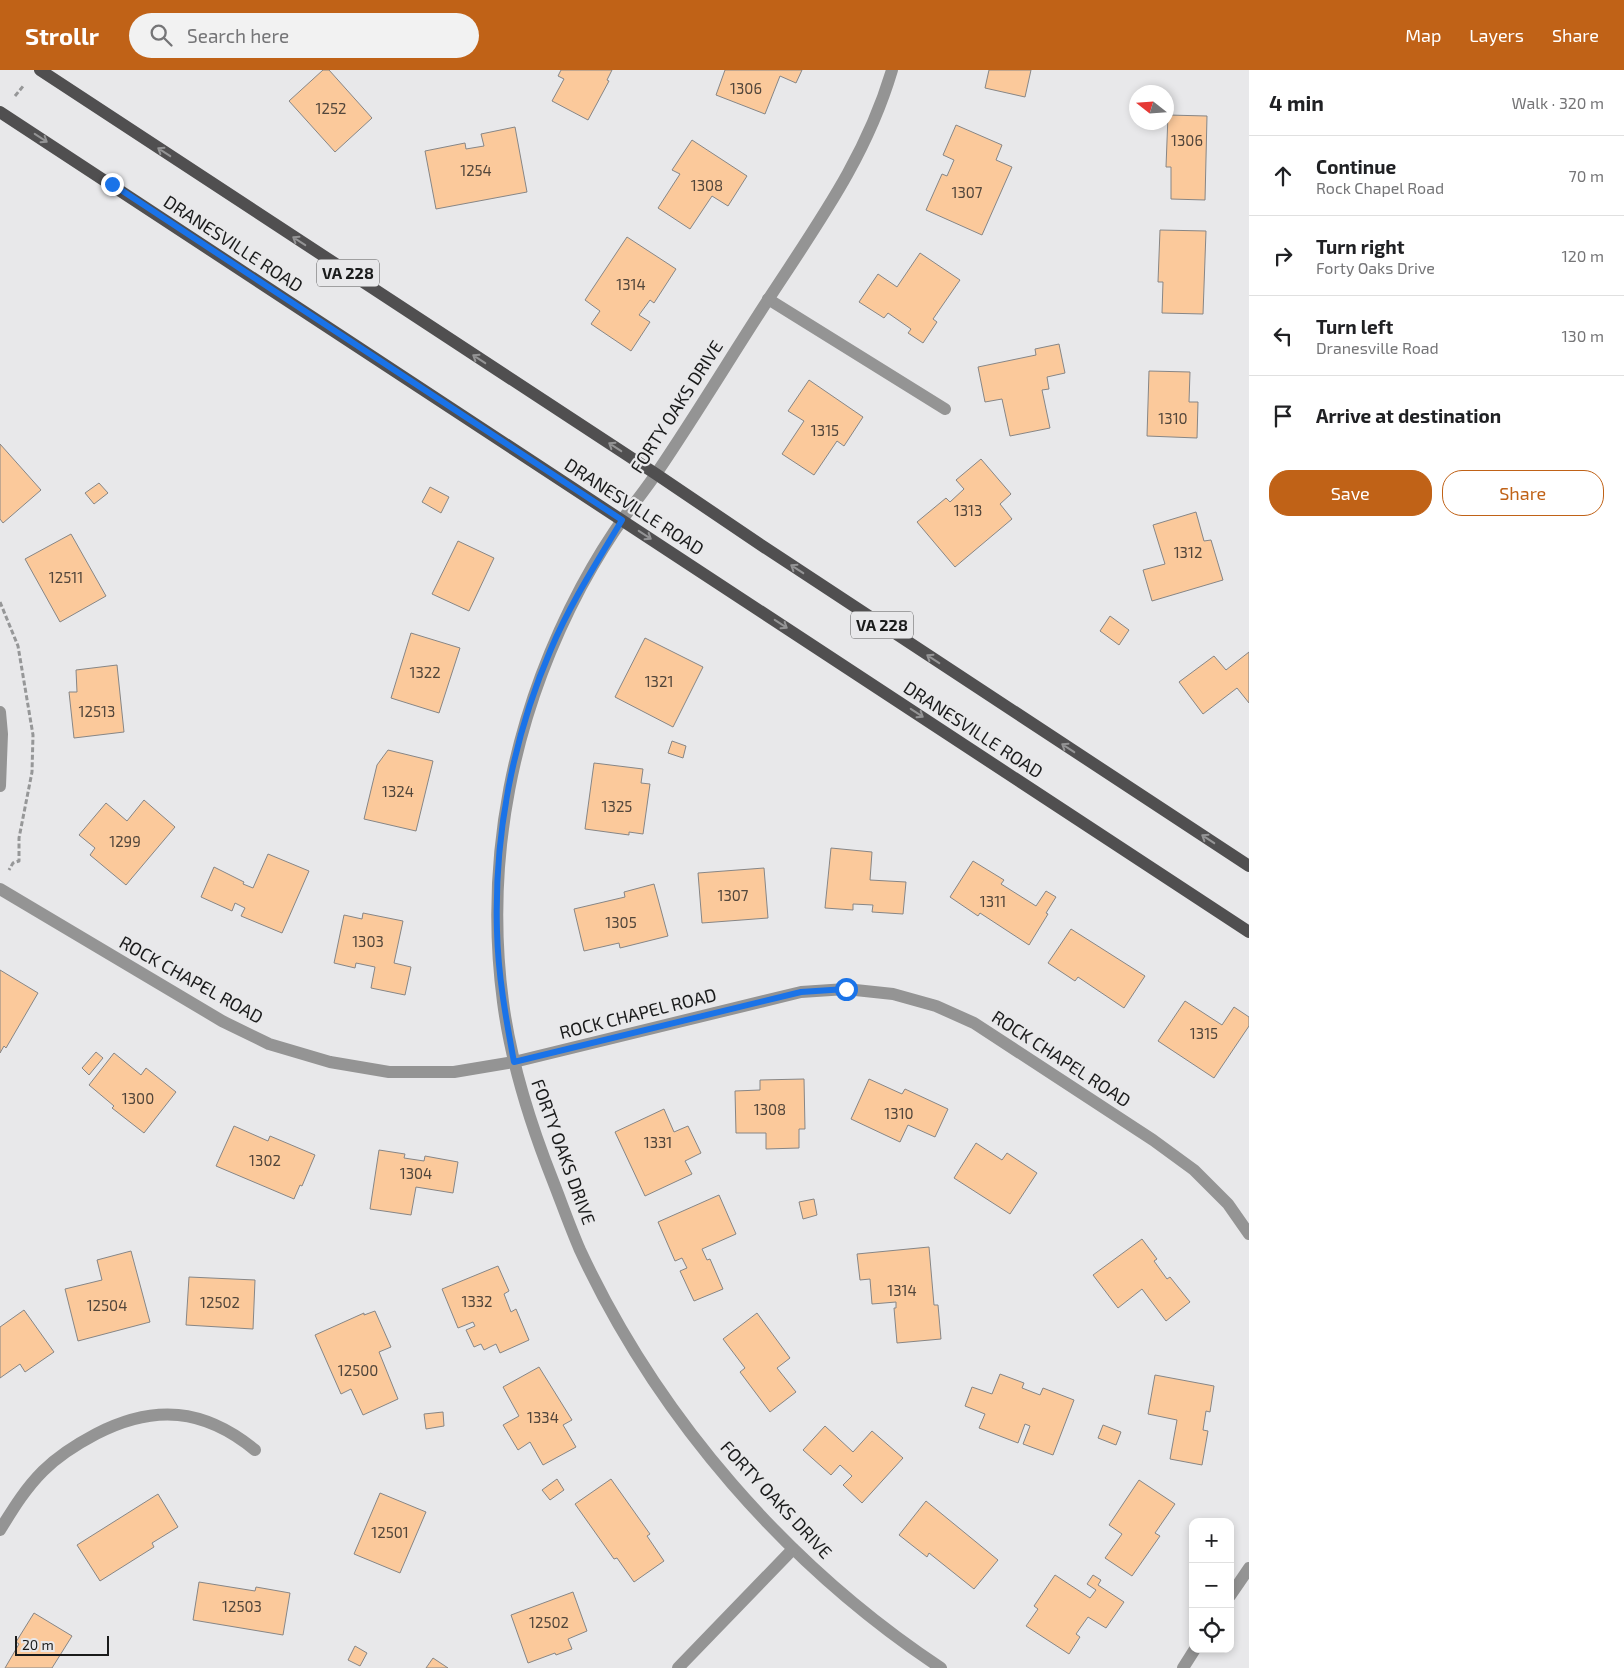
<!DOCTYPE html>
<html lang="en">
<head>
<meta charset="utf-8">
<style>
  :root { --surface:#fff; --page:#f2f2f2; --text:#202124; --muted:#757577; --line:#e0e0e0; --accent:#c06217 }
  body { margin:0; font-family:"Exo 2",sans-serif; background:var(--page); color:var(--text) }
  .controls { position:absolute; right:15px; bottom:15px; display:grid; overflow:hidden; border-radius:10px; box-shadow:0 2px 8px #0003 }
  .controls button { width:45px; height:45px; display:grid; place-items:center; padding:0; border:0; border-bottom:1px solid var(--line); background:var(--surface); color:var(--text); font:25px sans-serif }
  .compass { position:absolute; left:1129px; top:15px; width:45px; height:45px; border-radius:50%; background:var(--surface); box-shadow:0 2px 8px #0003; rotate:287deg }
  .scale { position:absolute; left:15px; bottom:12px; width:94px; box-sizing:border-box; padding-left:5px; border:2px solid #1a1b1b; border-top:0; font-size:14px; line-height:18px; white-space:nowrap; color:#1a1b1b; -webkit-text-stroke:4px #e8e8ea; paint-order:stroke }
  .stop { position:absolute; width:15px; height:15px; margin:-11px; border:4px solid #1a73e8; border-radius:50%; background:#fff }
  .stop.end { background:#1a73e8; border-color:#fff; box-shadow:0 1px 5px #0008 }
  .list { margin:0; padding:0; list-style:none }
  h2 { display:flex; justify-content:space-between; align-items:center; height:65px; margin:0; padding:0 20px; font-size:21px }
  h2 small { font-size:16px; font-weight:400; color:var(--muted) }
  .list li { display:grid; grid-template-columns:32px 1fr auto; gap:15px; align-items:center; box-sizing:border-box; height:80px; padding:0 20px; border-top:1px solid var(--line) }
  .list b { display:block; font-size:19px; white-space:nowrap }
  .list p { margin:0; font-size:16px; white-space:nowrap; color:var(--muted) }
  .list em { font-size:16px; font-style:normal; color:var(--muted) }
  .actions { display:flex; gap:10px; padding:15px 20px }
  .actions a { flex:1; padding:11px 0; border:1px solid var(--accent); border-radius:20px; text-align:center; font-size:18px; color:var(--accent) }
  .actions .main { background:var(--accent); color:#fff }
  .icon { flex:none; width:28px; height:28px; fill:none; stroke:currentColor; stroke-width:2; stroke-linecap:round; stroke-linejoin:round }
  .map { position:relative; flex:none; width:1249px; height:1598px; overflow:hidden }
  header { display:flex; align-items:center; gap:30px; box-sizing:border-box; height:70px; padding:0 25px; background:var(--accent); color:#fff }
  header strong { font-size:24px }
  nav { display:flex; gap:28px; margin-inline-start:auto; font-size:18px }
  .search { width:350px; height:45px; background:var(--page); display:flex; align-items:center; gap:12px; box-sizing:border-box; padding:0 18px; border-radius:28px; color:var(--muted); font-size:19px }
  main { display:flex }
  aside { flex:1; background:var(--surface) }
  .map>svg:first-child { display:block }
  .building { fill:#fbc99b; stroke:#878686 }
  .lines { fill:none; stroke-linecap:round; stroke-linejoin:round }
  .path { stroke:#969798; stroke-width:3; stroke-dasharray:5 2.5; stroke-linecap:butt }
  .service { stroke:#949494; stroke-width:12 }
  .minor { stroke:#949494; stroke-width:12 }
  .primary { stroke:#504f50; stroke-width:12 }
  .oneway { stroke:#949495 }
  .route { stroke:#1a73e8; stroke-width:6 }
  .labels { text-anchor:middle; stroke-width:4.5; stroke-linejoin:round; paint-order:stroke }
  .number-label { font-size:15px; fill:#52463b }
  .shield { fill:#e8e8ea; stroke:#585859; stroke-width:1 }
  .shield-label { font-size:16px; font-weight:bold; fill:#1a1b1b }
  .street-label { font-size:18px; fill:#1a1b1b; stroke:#e8e8ea }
</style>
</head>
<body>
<header>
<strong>Strollr</strong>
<div class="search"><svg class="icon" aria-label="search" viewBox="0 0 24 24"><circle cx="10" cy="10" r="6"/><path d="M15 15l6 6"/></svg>Search here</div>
<nav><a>Map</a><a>Layers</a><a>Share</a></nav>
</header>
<main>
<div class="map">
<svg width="1249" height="1598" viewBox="0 0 1249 1598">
  <rect width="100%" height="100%" fill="#e8e8ea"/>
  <g class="building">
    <polygon points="323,0 329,0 372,48 335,82 289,31"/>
    <polygon points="561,0 612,0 607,10 609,11 588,50 552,31 564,9 558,6"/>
    <polygon points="725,0 802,0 796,13 780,6 765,44 716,25"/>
    <polygon points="989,0 1031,0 1025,27 985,18"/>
    <polygon points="1168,45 1207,46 1205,130 1171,129 1171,97 1166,97"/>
    <polygon points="956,55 1002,75 996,90 1012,97 982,165 926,140 942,104 947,106 954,90 943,85"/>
    <polygon points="515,57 527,122 436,139 425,81 465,73 466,79 484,76 481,64"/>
    <polygon points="692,70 747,106 728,136 712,126 690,159 658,138 680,104 672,100"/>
    <polygon points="1160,160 1206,161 1203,244 1162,243 1163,212 1158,212"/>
    <polygon points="627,167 676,199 654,233 650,230 639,245 650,252 631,281 591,254 600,241 585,230"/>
    <polygon points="920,183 960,210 933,249 937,252 923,273 908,263 911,259 888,243 884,248 859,232 878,204 897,217"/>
    <polygon points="1059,274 1065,303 1047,307 1049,319 1042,320 1050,358 1010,366 1002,329 985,332 978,297 1036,285 1035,279"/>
    <polygon points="1149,301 1190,302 1189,332 1198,332 1197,368 1147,366"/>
    <polygon points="809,310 863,347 844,376 837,371 814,405 782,384 804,351 788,341"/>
    <polygon points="0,374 41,420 3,453 0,449"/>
    <polygon points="981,389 1011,424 1000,434 1012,449 955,497 917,452 946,428 950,432 964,419 956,410"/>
    <polygon points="99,413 108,423 94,434 85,423"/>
    <polygon points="430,417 449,427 441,443 422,432"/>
    <polygon points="1196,442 1204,471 1211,470 1223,510 1152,531 1143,500 1165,494 1153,455"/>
    <polygon points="71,464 106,526 60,552 25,489"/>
    <polygon points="458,471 494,488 469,541 432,524"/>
    <polygon points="1110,546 1129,560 1119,575 1100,561"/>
    <polygon points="411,563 460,578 439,643 391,628"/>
    <polygon points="645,568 703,597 673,657 615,627"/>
    <polygon points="1249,582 1249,633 1237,618 1203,644 1179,612 1214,586 1226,600"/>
    <polygon points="117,595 124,662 74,668 69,622 77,622 76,600"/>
    <polygon points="672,671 686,676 683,688 668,683"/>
    <polygon points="388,680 433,691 416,761 364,749 377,695"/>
    <polygon points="594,693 643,699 641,713 650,714 643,764 629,762 629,765 585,759"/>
    <polygon points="144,730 175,757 126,815 90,785 95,778 79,765 106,733 127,751"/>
    <polygon points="831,778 872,782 870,810 906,812 903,844 872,842 873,835 853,834 853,840 825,838"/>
    <polygon points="268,784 309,801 282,863 241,846 245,838 235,833 232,841 201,827 214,797 244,812 243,814 253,818"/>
    <polygon points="973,791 1004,810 1001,814 1036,836 1046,821 1056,827 1046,843 1048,844 1029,875 980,843 978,846 950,827"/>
    <polygon points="764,798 768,848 702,853 698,803"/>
    <polygon points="654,814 668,866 620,878 619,873 584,881 574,839 625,827 624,822"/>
    <polygon points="363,843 403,851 394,893 411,897 405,925 371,918 375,897 356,893 355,898 334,893 344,845 362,849"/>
    <polygon points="1071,859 1145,906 1124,938 1078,907 1075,911 1048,893"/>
    <polygon points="0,900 38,923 6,978 4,976 0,983"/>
    <polygon points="1185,931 1222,955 1234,937 1249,947 1249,956 1214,1008 1158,971"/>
    <polygon points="96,982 103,988 89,1005 82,998"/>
    <polygon points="114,983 141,1005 146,998 176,1022 144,1063 112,1038 114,1036 89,1015"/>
    <polygon points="804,1009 805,1059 799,1059 799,1078 766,1079 766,1063 736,1063 735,1021 760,1020 760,1010"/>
    <polygon points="869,1009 902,1024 905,1019 948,1039 935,1067 908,1055 900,1072 851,1049"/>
    <polygon points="664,1039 674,1062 688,1056 701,1083 685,1091 692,1104 645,1126 615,1062"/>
    <polygon points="234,1056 268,1071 270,1066 315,1085 302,1116 300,1115 294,1129 216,1096"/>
    <polygon points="976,1073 1002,1090 1007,1083 1037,1103 1010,1144 954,1108"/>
    <polygon points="379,1080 405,1084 404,1088 424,1091 425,1086 458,1092 453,1123 416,1117 411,1145 370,1139"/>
    <polygon points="719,1125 736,1164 702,1179 707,1190 710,1189 723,1219 694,1231 680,1201 687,1198 682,1188 675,1191 658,1152"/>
    <polygon points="814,1129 817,1145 803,1149 799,1132"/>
    <polygon points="1142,1169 1157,1189 1154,1191 1167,1209 1170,1207 1190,1232 1166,1251 1142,1219 1118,1238 1093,1205"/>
    <polygon points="929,1177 934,1235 938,1235 941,1269 897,1273 894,1238 896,1238 896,1232 872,1234 870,1209 860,1210 857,1184"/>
    <polygon points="131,1181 150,1252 78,1271 65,1219 102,1210 97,1190"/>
    <polygon points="498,1196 509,1221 504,1224 511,1242 516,1239 529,1270 500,1283 496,1274 484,1280 481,1274 474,1277 466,1260 475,1256 473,1252 458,1258 442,1219"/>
    <polygon points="189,1207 255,1210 253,1259 186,1255"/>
    <polygon points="24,1240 54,1282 25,1302 20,1294 0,1308 0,1257"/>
    <polygon points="375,1241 391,1277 379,1282 398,1329 363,1345 351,1319 341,1324 315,1265 364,1243 364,1245"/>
    <polygon points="757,1243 790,1288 777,1298 796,1322 770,1342 740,1302 745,1298 723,1269"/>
    <polygon points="539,1297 572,1350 563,1355 576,1377 543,1395 530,1372 518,1380 503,1355 519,1346 503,1317"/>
    <polygon points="1000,1304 1024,1313 1022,1318 1040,1325 1043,1318 1074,1330 1053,1385 1023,1374 1030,1356 1025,1354 1018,1373 979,1358 985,1344 965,1336 972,1317 992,1324"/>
    <polygon points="1155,1305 1214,1316 1210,1342 1206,1341 1203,1360 1208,1361 1202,1395 1170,1389 1177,1350 1148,1344"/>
    <polygon points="443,1342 444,1356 426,1359 424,1344"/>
    <polygon points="1103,1355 1121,1362 1116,1375 1098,1368"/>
    <polygon points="825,1356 853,1382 872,1361 903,1388 862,1433 843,1415 852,1406 840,1395 831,1405 803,1380"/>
    <polygon points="557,1409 564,1420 550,1430 542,1420"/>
    <polygon points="611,1409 650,1464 647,1466 664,1491 634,1512 617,1488 614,1489 575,1434"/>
    <polygon points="1139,1410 1175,1434 1155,1463 1160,1466 1132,1506 1105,1488 1122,1464 1109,1455"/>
    <polygon points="380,1423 426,1442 400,1503 354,1484"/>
    <polygon points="158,1424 178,1457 152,1473 154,1477 100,1511 77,1475"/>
    <polygon points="926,1431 998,1490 974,1519 929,1483 927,1487 899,1465"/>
    <polygon points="1055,1505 1090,1528 1096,1520 1087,1514 1093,1505 1101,1510 1098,1515 1124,1532 1106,1558 1088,1547 1076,1564 1080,1567 1069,1584 1026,1556 1038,1539 1034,1536"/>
    <polygon points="199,1512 255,1521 256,1517 290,1523 283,1565 193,1550"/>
    <polygon points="573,1522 587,1561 568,1569 572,1579 556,1585 555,1583 528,1593 511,1545"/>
    <polygon points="34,1543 72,1566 52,1598 5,1598 19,1574 16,1572"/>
    <polygon points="355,1576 367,1583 360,1596 348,1590"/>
    <polygon points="433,1588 448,1598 426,1598"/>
  </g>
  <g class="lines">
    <g class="path">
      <polyline points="15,26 24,15"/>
      <polyline points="0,532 18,576 33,665 32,702 19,768 19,791 13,793 9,800"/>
    </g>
    <polyline class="service" points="768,229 945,339"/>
    <g class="minor">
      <path d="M 892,0 C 868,81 825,143 779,213 C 738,275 700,339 658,401 C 648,416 636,431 625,446 C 609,468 594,493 581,517 C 513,645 484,788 503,932 C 511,993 530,1053 553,1111 C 562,1134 570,1157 580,1180 C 658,1348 787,1496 941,1598"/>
      <polyline points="0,642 2,664 0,716"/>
      <polyline points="0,819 222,951 269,974 330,992 389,1002 454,1002 514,992 801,922 846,919 893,924 936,936 974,953 1153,1070 1194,1100 1228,1134 1249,1164"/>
      <path d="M 0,1460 C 13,1439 25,1419 43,1401 C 58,1386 77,1374 96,1364 C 154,1334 204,1338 255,1380"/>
      <polyline points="1230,1526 1249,1498"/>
      <polyline points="678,1598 793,1479"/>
      <polyline points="1183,1598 1195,1579"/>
    </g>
    <g class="primary">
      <polyline points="40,0 656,404 764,477 1249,796"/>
      <polyline points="0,42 1249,862"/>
    </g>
  </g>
  <defs><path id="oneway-shaft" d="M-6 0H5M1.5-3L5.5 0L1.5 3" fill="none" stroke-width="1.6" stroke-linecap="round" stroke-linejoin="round" transform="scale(1.25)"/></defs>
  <g class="oneway">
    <use href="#oneway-shaft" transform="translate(41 68) rotate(33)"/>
    <use href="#oneway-shaft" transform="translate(164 82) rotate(-147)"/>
    <use href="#oneway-shaft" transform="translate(299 171) rotate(-147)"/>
    <use href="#oneway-shaft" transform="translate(479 289) rotate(-147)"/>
    <use href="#oneway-shaft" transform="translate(615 377) rotate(-147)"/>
    <use href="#oneway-shaft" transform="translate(645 465) rotate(33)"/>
    <use href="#oneway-shaft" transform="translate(797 499) rotate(-147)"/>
    <use href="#oneway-shaft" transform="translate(781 554) rotate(33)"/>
    <use href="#oneway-shaft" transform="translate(933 589) rotate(-147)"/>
    <use href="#oneway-shaft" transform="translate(917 643) rotate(33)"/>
    <use href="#oneway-shaft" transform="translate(1068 678) rotate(-147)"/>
    <use href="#oneway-shaft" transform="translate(1208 769) rotate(-147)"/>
  </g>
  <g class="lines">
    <path class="route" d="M 112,114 L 622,450 C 597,492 570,534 551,579 C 513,667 494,765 497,861 C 498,905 506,949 514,992 L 801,922 L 846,919"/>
  </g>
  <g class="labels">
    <g class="number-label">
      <text x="746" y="24">1306</text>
      <text x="331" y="44">1252</text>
      <text x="1187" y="76">1306</text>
      <text x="476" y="106">1254</text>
      <text x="707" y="121">1308</text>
      <text x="967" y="128">1307</text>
      <text x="631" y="220">1314</text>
      <text x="1173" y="354">1310</text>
      <text x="825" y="366">1315</text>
      <text x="968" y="446">1313</text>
      <text x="1188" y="488">1312</text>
      <text x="66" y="513">12511</text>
      <text x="425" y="608">1322</text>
      <text x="659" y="617">1321</text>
      <text x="97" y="647">12513</text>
      <text x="398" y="727">1324</text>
      <text x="617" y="742">1325</text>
      <text x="125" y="777">1299</text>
      <text x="733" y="831">1307</text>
      <text x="993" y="837">1311</text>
      <text x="621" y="858">1305</text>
      <text x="368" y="877">1303</text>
      <text x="1204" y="969">1315</text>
      <text x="138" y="1034">1300</text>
      <text x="770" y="1045">1308</text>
      <text x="899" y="1049">1310</text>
      <text x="658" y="1078">1331</text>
      <text x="265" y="1096">1302</text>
      <text x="416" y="1109">1304</text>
      <text x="902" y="1226">1314</text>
      <text x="477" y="1237">1332</text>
      <text x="220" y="1238">12502</text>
      <text x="107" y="1241">12504</text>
      <text x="358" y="1306">12500</text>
      <text x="543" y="1353">1334</text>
      <text x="390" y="1468">12501</text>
      <text x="242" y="1542">12503</text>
      <text x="549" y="1558">12502</text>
    </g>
    <g class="shield">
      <rect x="317" y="189.5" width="62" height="27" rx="4"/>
      <rect x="851" y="541.5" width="62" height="27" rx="4"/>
    </g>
    <g class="shield-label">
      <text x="348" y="209">VA 228</text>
      <text x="882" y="561">VA 228</text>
    </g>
    <g class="street-label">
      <text transform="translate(233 174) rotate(33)" y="6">DRANESVILLE ROAD</text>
      <text transform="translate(677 337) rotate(-57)" y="6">FORTY OAKS DRIVE</text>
      <text transform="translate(634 437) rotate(33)" y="6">DRANESVILLE ROAD</text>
      <text transform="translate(973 660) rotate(33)" y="6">DRANESVILLE ROAD</text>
      <text transform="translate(191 910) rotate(29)" y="6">ROCK CHAPEL ROAD</text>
      <text transform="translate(638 944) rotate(-14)" y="6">ROCK CHAPEL ROAD</text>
      <text transform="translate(1061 989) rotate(33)" y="6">ROCK CHAPEL ROAD</text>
      <text transform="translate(563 1082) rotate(70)" y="6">FORTY OAKS DRIVE</text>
      <text transform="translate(776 1430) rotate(47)" y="6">FORTY OAKS DRIVE</text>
    </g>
  </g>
</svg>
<div class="controls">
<button>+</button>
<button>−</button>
<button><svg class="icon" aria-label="locate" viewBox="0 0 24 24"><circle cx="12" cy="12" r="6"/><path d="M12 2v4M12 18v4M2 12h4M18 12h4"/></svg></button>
</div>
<svg class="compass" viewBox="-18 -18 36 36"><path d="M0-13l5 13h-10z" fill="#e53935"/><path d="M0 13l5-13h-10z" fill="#757577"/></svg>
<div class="scale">20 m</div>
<div class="stop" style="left:846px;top:919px"></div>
<div class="stop end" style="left:112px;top:114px"></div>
</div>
<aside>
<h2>4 min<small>Walk · 320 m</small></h2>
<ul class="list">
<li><svg class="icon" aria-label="ahead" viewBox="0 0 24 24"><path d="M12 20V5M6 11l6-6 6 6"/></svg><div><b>Continue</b><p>Rock Chapel Road</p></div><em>70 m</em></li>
<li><svg class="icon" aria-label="right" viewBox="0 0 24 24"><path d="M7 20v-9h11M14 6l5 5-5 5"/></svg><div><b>Turn right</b><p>Forty Oaks Drive</p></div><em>120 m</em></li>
<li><svg class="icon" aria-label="left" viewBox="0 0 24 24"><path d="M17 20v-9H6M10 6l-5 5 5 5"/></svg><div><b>Turn left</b><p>Dranesville Road</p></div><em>130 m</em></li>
<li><svg class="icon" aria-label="arrive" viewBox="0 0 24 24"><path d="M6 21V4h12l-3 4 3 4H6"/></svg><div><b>Arrive at destination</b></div></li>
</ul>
<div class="actions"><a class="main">Save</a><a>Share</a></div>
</aside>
</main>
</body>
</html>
